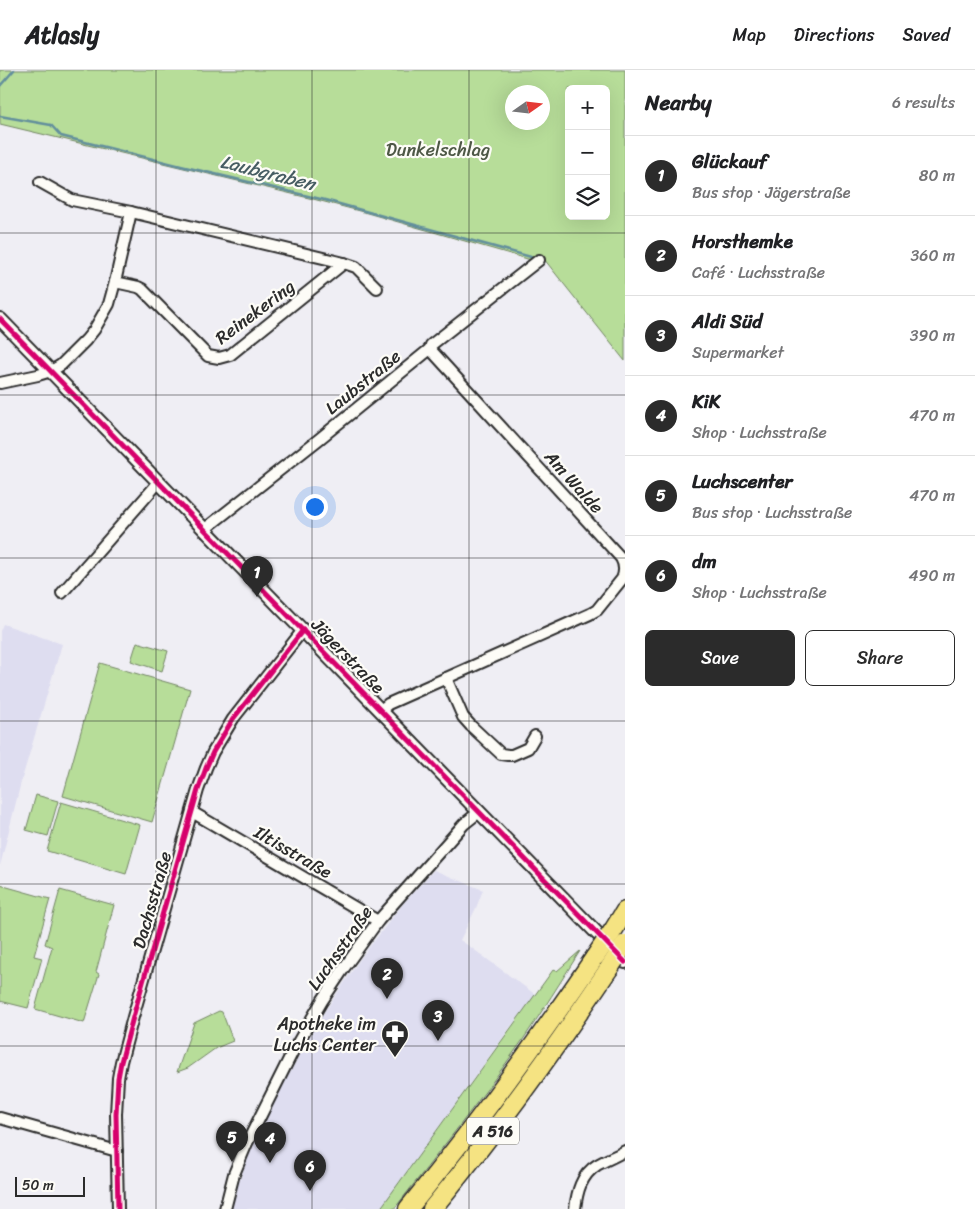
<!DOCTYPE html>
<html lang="en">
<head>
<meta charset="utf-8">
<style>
  :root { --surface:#fff; --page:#f6f6f6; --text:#202124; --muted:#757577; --line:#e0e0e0; --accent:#2b2b2b }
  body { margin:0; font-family:Sriracha,sans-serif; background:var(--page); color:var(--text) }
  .controls { position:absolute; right:15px; top:15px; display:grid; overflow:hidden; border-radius:8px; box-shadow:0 5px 20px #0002 }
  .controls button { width:45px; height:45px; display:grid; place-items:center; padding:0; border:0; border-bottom:1px solid var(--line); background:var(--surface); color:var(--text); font:25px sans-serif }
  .compass { position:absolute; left:505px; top:15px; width:45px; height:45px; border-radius:50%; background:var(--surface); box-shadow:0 5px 20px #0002; rotate:76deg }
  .scale { position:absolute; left:15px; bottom:12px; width:70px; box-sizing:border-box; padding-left:5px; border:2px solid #2b2b2b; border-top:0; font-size:14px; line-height:18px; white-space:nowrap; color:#2b2b2b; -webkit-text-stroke:4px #fdfcf7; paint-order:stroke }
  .you { position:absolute; left:314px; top:436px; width:18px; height:18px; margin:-12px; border:4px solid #fff; border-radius:50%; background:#1a73e8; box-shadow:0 0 0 8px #1a73e833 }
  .badge { display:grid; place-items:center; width:32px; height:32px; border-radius:50%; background:var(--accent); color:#fff; font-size:16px; font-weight:700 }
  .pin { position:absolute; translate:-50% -41px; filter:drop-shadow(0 1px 2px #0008) }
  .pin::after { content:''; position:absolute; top:26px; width:18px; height:15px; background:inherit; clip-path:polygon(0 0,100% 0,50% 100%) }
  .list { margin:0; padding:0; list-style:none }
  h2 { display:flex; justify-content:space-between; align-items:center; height:65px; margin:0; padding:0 20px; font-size:21px }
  h2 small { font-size:16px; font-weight:400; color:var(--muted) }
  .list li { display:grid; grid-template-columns:32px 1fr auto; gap:15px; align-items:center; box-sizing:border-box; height:80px; padding:0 20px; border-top:1px solid var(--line) }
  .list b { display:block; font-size:19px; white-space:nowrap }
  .list p { margin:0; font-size:16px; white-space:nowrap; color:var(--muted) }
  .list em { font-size:16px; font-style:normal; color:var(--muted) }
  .actions { display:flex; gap:10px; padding:15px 20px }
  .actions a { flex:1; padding:11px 0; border:1px solid var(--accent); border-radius:8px; text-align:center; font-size:18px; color:var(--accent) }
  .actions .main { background:var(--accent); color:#fff }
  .icon { flex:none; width:28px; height:28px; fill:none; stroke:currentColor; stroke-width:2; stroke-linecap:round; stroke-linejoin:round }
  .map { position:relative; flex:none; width:625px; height:1139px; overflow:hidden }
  header { display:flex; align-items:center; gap:30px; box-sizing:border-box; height:70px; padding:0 25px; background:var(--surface); border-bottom:1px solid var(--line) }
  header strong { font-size:24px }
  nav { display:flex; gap:28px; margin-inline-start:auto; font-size:18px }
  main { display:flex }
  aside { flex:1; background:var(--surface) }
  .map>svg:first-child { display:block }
  .built { fill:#deddf0 }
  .green { fill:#b7dd99; stroke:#718462; fill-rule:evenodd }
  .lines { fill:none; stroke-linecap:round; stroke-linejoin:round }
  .stream { stroke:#628f9c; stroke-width:2.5 }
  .minor-casing { stroke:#2b2b2b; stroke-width:14 }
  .tertiary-casing { stroke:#2b2b2b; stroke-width:16 }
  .motorway-casing { stroke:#2b2b2b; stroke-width:21 }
  .minor { stroke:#fdfcf7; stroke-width:10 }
  .tertiary { stroke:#fdfcf7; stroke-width:12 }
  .motorway { stroke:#f5e382; stroke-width:18 }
  .motorway-bridge-casing { stroke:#2b2b2b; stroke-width:21; stroke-linecap:butt }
  .motorway-bridge { stroke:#f5e382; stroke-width:18 }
  .cycleway-casing { stroke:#fdfcf7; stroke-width:8 }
  .cycleway { stroke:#d6006c; stroke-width:5 }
  .grid { fill:none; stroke:#2b2b2b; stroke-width:1; stroke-opacity:0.55 }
  .labels { text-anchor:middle; stroke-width:4.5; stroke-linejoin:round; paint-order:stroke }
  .shield { fill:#fdfcf7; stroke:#6a6a68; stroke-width:1 }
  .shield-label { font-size:16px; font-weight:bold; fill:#2b2b2b }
  .park-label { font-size:18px; fill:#4e5846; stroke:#fdfcf7 }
  .street-label { font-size:18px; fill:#2b2b2b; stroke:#fdfcf7 }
  .poi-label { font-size:18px; fill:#2b2b2b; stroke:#fdfcf7; text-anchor:end }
  .water-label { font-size:19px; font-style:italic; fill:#475d63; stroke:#fdfcf7 }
</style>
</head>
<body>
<header>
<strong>Atlasly</strong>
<nav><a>Map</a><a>Directions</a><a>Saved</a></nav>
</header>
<main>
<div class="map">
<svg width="625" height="1139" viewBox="0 0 625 1139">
  <rect width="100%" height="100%" fill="#efeef4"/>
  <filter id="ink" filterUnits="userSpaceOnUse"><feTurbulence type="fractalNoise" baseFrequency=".02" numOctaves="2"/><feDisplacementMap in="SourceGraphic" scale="10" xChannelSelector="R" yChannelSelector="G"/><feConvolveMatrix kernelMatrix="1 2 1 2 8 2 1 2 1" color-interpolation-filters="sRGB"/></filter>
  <g filter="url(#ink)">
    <g class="built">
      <polygon points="3,554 62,574 21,712 0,796 0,561"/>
      <polygon points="434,800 483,820 476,838 460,870 469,876 536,925 512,955 380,1139 232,1139 237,1118 248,1087 262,1056 301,982 325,941 363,885 403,834"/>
    </g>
    <g class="green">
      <path d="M 0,0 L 625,0 L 625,291 L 544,189 L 538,192 L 367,143 L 313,129 L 0,54 ZM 569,19 L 606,19 L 606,146 L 569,146 ZM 512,22 L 542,22 L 542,52 L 512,52 Z"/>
      <polygon points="137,572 168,581 162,601 131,591"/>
      <polygon points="100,593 190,619 152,752 63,726"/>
      <polygon points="36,725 58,731 48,766 26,760"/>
      <polygon points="61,732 140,755 126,804 47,781"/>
      <polygon points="0,815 50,829 34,886 42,888 28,938 0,931"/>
      <polygon points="60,820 114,835 96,902 99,904 84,953 35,939 52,877 45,874"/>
      <path d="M 580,881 C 561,911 542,942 522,971 C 481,1029 438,1084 394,1139 L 380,1139 L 553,900 L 557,901 Z"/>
      <polygon points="219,941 222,942 233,971 216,978 188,998 177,1002 194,953"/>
    </g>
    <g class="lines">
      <g class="stream">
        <polyline points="0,16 14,0"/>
        <polyline points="0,46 51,55 61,66 181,96 325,130 531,187"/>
      </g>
      <g class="minor-casing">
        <g id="minor">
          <polyline points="40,112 72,130 131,142 344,193 356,197 377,218"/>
          <polyline points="115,212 138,217 142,219 208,286 219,288 230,285 344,193"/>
          <polyline points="0,313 38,305 51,301 61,295 86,270 94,260 109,234 115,212 131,142"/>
          <polyline points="205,459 318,370 430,279 431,275 539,190"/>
          <polyline points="62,523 159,412"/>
          <polyline points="446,608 463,647 471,656 501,684 508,685 512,685 528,678 535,666"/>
          <path d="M 381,640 L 388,634 L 590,544 L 597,540 L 622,509 C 625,502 625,495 621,488 L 430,279"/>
          <polyline points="192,742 378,851"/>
          <polyline points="0,1048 117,1081"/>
          <polyline points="118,1139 116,1044 118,1008 121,992 133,947 198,720 206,698 213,682 233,649 303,560"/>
          <polyline points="225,1139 234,1104 247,1073 293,981 322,931 344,898 378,851 464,754 479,742"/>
          <path d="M 575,1139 C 577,1122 581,1105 597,1095 C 606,1090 616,1086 625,1081"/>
        </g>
      </g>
      <g class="tertiary-casing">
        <polyline id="tertiary" points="0,249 625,892"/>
      </g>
      <g class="motorway-casing">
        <g id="motorway">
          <polyline points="614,859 625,841"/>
          <path d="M 408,1139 C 474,1058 536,974 595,887"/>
          <path d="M 432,1139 C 495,1062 553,982 608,900"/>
        </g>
      </g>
      <use href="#minor" class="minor"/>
      <use href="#tertiary" class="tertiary"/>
      <use href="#motorway" class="motorway"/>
      <g class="motorway-bridge-casing">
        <g id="motorway-bridge">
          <polyline points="595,887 614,859"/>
          <polyline points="608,900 625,874"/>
        </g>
      </g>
      <use href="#motorway-bridge" class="motorway-bridge"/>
      <g class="cycleway-casing">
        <g id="cycleway">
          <polyline points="0,249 625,892"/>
          <polyline points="118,1139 116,1044 118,1008 121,992 133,947 198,720 206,698 213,682 233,649 303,560"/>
        </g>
      </g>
      <use href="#cycleway" class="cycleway"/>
    </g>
  </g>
  <path class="grid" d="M 156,0 L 156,1139M 312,0 L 312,1139M 469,0 L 469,1139M 0,163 L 625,163M 0,325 L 625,325M 0,488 L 625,488M 0,651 L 625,651M 0,814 L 625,814M 0,976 L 625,976"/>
  <defs>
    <g id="pharmacy-pin" transform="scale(1.4375)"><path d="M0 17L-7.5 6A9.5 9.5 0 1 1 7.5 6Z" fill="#2b2b2b" stroke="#fdfcf7"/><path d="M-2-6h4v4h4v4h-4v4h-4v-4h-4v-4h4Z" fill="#fff"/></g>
  </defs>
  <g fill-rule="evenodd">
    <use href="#pharmacy-pin" x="395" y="964"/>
  </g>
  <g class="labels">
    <rect class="shield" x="467" y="1047.5" width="52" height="27" rx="4"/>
    <g class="shield-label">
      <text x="493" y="1067">A 516</text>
    </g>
    <g class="park-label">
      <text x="438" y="86">Dunkelschlag</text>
    </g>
    <g class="street-label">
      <text transform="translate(255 242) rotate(-37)" y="6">Reinekering</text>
      <text transform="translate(363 312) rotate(-39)" y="6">Laubstraße</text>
      <text transform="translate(574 412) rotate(48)" y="6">Am Walde</text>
      <text transform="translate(348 586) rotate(46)" y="6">Jägerstraße</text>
      <text transform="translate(293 782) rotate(30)" y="6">Iltisstraße</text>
      <text transform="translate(152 830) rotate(-74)" y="6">Dachsstraße</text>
      <text transform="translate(340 878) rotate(-55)" y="6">Luchsstraße</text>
    </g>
    <g class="poi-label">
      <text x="376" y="960">Apotheke im<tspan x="376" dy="21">Luchs Center</tspan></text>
    </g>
    <g class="water-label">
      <text transform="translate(268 102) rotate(14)" y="7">Laubgraben</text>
    </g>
  </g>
</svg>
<div class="controls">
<button>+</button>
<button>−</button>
<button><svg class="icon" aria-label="layers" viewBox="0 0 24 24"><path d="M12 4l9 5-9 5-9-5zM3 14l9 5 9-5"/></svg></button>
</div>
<svg class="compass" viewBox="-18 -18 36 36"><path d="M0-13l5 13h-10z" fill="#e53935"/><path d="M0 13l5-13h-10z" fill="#757577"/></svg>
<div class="scale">50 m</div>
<div class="you"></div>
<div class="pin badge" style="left:257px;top:527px">1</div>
<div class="pin badge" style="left:387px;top:929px">2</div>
<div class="pin badge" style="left:438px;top:971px">3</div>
<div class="pin badge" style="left:270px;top:1093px">4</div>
<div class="pin badge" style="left:232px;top:1092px">5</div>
<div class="pin badge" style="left:310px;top:1121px">6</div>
</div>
<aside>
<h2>Nearby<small>6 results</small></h2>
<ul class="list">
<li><span class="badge">1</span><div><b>Glückauf</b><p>Bus stop · Jägerstraße</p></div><em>80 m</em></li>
<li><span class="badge">2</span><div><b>Horsthemke</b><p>Café · Luchsstraße</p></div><em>360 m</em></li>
<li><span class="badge">3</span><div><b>Aldi Süd</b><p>Supermarket</p></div><em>390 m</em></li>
<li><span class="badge">4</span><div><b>KiK</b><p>Shop · Luchsstraße</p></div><em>470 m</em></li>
<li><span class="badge">5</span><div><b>Luchscenter</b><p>Bus stop · Luchsstraße</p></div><em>470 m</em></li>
<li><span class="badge">6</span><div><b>dm</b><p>Shop · Luchsstraße</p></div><em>490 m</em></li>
</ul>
<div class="actions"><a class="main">Save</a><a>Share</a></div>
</aside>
</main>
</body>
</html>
